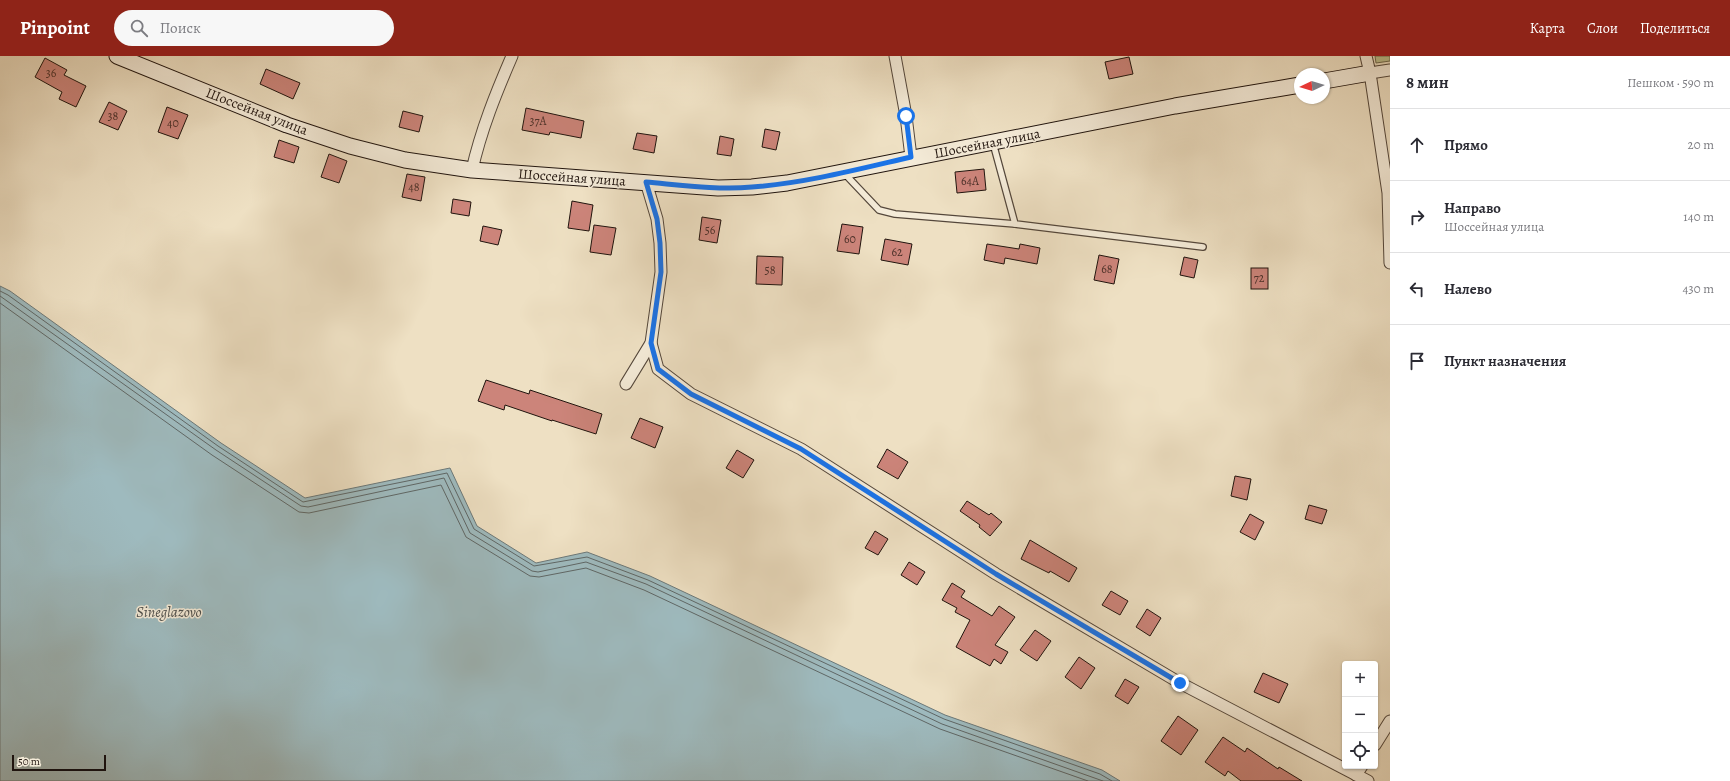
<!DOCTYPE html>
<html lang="ru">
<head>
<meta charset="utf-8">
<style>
  :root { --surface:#fff; --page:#f7f7f7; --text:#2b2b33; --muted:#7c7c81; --line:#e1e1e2; --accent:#8f2418 }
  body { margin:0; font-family:Alegreya,serif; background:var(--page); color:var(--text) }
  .controls { position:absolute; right:12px; bottom:12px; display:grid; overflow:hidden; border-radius:4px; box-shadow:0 1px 3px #0004 }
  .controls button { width:36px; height:36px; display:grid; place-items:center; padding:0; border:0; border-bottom:1px solid var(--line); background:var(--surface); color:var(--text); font:20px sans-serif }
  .compass { position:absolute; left:1294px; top:12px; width:36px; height:36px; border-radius:50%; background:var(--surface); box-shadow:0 1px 3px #0004; rotate:266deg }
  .scale { position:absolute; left:12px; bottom:10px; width:94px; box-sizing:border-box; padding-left:4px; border:2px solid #20140e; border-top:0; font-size:11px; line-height:14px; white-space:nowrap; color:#20140e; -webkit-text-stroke:3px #f4ebd8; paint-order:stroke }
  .stop { position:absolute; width:12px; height:12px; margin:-9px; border:3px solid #1a73e8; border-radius:50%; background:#fff }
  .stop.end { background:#1a73e8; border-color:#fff; box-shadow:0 1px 4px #0008 }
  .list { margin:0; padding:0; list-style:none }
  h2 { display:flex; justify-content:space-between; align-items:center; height:52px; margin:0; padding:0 16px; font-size:17px }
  h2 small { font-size:13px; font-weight:400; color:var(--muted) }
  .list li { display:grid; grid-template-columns:26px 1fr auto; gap:12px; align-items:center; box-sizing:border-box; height:72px; padding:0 16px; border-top:1px solid var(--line) }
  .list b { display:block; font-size:15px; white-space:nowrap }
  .list p { margin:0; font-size:13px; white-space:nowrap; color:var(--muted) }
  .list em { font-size:13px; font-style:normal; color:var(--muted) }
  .icon { flex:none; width:22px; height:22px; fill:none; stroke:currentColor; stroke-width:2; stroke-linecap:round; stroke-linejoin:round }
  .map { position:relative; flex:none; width:1390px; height:725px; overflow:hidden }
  header { display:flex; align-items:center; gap:24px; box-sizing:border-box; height:56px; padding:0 20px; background:var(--accent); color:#fff }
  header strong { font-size:19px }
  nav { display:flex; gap:22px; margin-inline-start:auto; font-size:14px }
  .search { width:280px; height:36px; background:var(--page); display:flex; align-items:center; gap:10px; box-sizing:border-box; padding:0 14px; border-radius:22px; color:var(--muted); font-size:15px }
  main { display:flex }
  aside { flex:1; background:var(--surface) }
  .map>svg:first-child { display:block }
  .green { fill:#bec190; stroke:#6f6a4f }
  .water { fill:#9ebabe; stroke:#6c7878 }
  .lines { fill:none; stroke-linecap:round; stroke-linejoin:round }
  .shore { stroke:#5f6766; stroke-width:1 }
  .building { fill:#cc847a; stroke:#20140e }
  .lane-casing { stroke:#54473b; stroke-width:8 }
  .street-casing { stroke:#54473b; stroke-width:13 }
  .secondary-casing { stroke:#20140e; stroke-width:17 }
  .lane { stroke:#f4ebd8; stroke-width:5.5 }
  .street { stroke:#f4ebd8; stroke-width:11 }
  .secondary { stroke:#f4ebd8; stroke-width:15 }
  .route { stroke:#1a73e8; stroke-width:5 }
  .labels { text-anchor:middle; stroke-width:3; stroke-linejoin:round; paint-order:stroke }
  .number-label { font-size:12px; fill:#4b3029 }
  .street-label { font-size:14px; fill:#20140e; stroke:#f4ebd8 }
  .water-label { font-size:15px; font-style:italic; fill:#4c4e4c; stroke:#f4ebd8 }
</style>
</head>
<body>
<header>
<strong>Pinpoint</strong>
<div class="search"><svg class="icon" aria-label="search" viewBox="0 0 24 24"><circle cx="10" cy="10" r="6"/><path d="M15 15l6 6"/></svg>Поиск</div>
<nav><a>Карта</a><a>Слои</a><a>Поделиться</a></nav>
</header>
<main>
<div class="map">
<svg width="1390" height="725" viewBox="0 0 1390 725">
  <rect width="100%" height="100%" fill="#eee0c3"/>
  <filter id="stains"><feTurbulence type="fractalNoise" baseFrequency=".005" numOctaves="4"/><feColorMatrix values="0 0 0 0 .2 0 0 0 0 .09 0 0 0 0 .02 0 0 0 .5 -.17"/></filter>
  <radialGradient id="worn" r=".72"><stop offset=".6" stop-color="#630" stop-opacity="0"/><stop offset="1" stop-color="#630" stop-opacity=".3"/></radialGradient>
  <polygon class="green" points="1375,0 1390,0 1390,5 1376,7"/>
  <polygon class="water" points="0,230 10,235 221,387 305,442 450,412 477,470 536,507 587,496 650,520 945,659 1102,714 1120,725 0,725"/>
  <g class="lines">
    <g class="shore">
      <polyline points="0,235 8,239 218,390 303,446 447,417 474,473 534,510 587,501 648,524 944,663 1100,718 1112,725"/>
      <polyline points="0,240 216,394 301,450 308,451 444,422 470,477 532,515 538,516 586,506 646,528 942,668 1103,725"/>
      <polyline points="0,247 212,399 299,456 309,457 441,429 466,481 530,520 539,521 586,512 644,534 940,673 1088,725"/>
    </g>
  </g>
  <g class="building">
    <polygon points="1129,1 1133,18 1109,23 1105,6"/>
    <polygon points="45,2 67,14 64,19 86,30 76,51 59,43 62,36 35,21"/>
    <polygon points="266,13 300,27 293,43 260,28"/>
    <polygon points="109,46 127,55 118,74 99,66"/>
    <polygon points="167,51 188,59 178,83 158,76"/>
    <polygon points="526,52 584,65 581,82 550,76 549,79 522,74"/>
    <polygon points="403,55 423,60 419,76 399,71"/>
    <polygon points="765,73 780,76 776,94 762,91"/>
    <polygon points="637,77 657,80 654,97 633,93"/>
    <polygon points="720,80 734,83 731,100 717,98"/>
    <polygon points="279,84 299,91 294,107 274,101"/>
    <polygon points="329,98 347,105 339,127 321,121"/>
    <polygon points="984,113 986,134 957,137 955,116"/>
    <polygon points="407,118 425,121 421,145 402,141"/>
    <polygon points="453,143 471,146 469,160 451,157"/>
    <polygon points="572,145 593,149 589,175 568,172"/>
    <polygon points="702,161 721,164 717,187 699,184"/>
    <polygon points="842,168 863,171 859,198 837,195"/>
    <polygon points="594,169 616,172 611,199 590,196"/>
    <polygon points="483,170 502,174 498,189 480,185"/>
    <polygon points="885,183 912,188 908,209 881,204"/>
    <polygon points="987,188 1019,193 1020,188 1040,192 1037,208 1005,202 1004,208 984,204"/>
    <polygon points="1099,199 1119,203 1114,228 1094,224"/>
    <polygon points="757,200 783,201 782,229 756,228"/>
    <polygon points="1184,201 1198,204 1194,222 1180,219"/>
    <rect x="1251" y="212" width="17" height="21"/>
    <polygon points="486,324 529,338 530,334 602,358 596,378 552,364 552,365 505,349 504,354 478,345"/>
    <polygon points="640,362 663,371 655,392 631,382"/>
    <polygon points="887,393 908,406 898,423 877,411"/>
    <polygon points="737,394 754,404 743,422 726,412"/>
    <polygon points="1235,420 1251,423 1247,444 1231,440"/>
    <polygon points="967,445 989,459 991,457 1002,466 990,480 979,471 980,469 960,455"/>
    <polygon points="1309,449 1327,454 1322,468 1305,463"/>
    <polygon points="1250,458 1264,466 1255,484 1240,476"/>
    <polygon points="875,475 888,483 878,499 865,492"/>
    <polygon points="1030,484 1077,512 1069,526 1050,515 1049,517 1021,503"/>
    <polygon points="909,506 925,516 917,529 901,519"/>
    <polygon points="952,527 965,535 961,541 992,560 999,550 1015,561 995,589 1008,596 1001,608 994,603 990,610 956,591 970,564 955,556 957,552 942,544"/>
    <polygon points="1111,535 1128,545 1120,559 1102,549"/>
    <polygon points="1147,553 1161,562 1150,580 1136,571"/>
    <polygon points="1035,574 1051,585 1037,605 1020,594"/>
    <polygon points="1079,601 1095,612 1081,633 1065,621"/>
    <polygon points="1263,617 1288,628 1279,647 1254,636"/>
    <polygon points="1125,623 1139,631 1128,648 1115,640"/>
    <polygon points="1178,660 1198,674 1181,699 1161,685"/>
    <polygon points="1223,681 1245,696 1247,692 1278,713 1279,711 1302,725 1241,725 1228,715 1225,720 1205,706"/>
  </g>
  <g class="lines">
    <g class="lane-casing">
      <g id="lane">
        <polyline points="993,87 1015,168 1203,191"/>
        <polyline points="844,117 879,154 895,158 1015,168"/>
      </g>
    </g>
    <g class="street-casing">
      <g id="street">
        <polyline points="895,0 906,60 911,101"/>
        <polyline points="1366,0 1370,17 1388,137 1390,207"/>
        <polyline points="1370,17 1390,14"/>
        <path d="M 472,114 C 481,74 496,37 512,0"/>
        <polyline points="651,287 658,313 691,338 801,393 996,518 1180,627 1368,725"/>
        <polyline points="626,328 651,287 661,216 660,187 657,163 646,126"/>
        <polyline points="1375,689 1390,665"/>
        <polyline points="1356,719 1362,710"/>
      </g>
    </g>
    <g class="secondary-casing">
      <g id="secondary">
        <polyline points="117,0 287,69 350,90 405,104 472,114 718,132 752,131 787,127 1175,50 1300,29"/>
        <polyline points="1324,25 1370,17"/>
      </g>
    </g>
    <use href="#lane" class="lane"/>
    <use href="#street" class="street"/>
    <use href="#secondary" class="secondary"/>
  </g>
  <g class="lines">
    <path class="route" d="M 906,60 L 911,101 C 859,113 806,127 752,131 C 717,134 681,129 646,126 L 657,163 L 660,187 L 661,216 L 651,287 L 658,313 L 691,338 L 801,393 L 996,518 L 1180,627"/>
  </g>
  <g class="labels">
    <g class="number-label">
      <text x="51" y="21">36</text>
      <text x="113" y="64">38</text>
      <text x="538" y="69">37А</text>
      <text x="173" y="71">40</text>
      <text x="970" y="129">64А</text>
      <text x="414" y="135">48</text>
      <text x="710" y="178">56</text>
      <text x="850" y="187">60</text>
      <text x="897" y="200">62</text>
      <text x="1107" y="217">68</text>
      <text x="770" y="218">58</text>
      <text x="1259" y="226">72</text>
    </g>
    <g class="street-label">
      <text transform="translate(257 55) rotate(21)" y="5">Шоссейная улица</text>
      <text transform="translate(987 87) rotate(-11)" y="5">Шоссейная улица</text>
      <text transform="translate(572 121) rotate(4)" y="5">Шоссейная улица</text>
    </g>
    <g class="water-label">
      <text x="169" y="561">Sineglazovo</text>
    </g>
  </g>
  <rect width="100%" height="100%" filter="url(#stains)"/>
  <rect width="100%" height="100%" fill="url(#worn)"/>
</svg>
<div class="controls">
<button>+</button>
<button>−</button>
<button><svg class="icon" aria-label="locate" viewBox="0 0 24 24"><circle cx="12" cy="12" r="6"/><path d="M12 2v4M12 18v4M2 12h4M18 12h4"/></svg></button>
</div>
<svg class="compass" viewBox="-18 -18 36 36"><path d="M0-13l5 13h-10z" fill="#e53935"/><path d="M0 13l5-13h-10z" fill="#7c7c81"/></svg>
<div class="scale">50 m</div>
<div class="stop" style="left:906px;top:60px"></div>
<div class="stop end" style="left:1180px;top:627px"></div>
</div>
<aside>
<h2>8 мин<small>Пешком · 590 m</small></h2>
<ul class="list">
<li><svg class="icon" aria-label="ahead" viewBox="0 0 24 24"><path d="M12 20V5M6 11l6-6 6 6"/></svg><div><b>Прямо</b></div><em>20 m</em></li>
<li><svg class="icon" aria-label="right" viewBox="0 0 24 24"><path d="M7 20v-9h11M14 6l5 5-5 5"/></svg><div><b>Направо</b><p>Шоссейная улица</p></div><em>140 m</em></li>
<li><svg class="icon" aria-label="left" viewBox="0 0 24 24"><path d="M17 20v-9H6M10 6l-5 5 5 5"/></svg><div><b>Налево</b></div><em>430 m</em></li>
<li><svg class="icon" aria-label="arrive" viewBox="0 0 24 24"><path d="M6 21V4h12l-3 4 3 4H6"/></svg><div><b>Пункт назначения</b></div></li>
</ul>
</aside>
</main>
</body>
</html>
